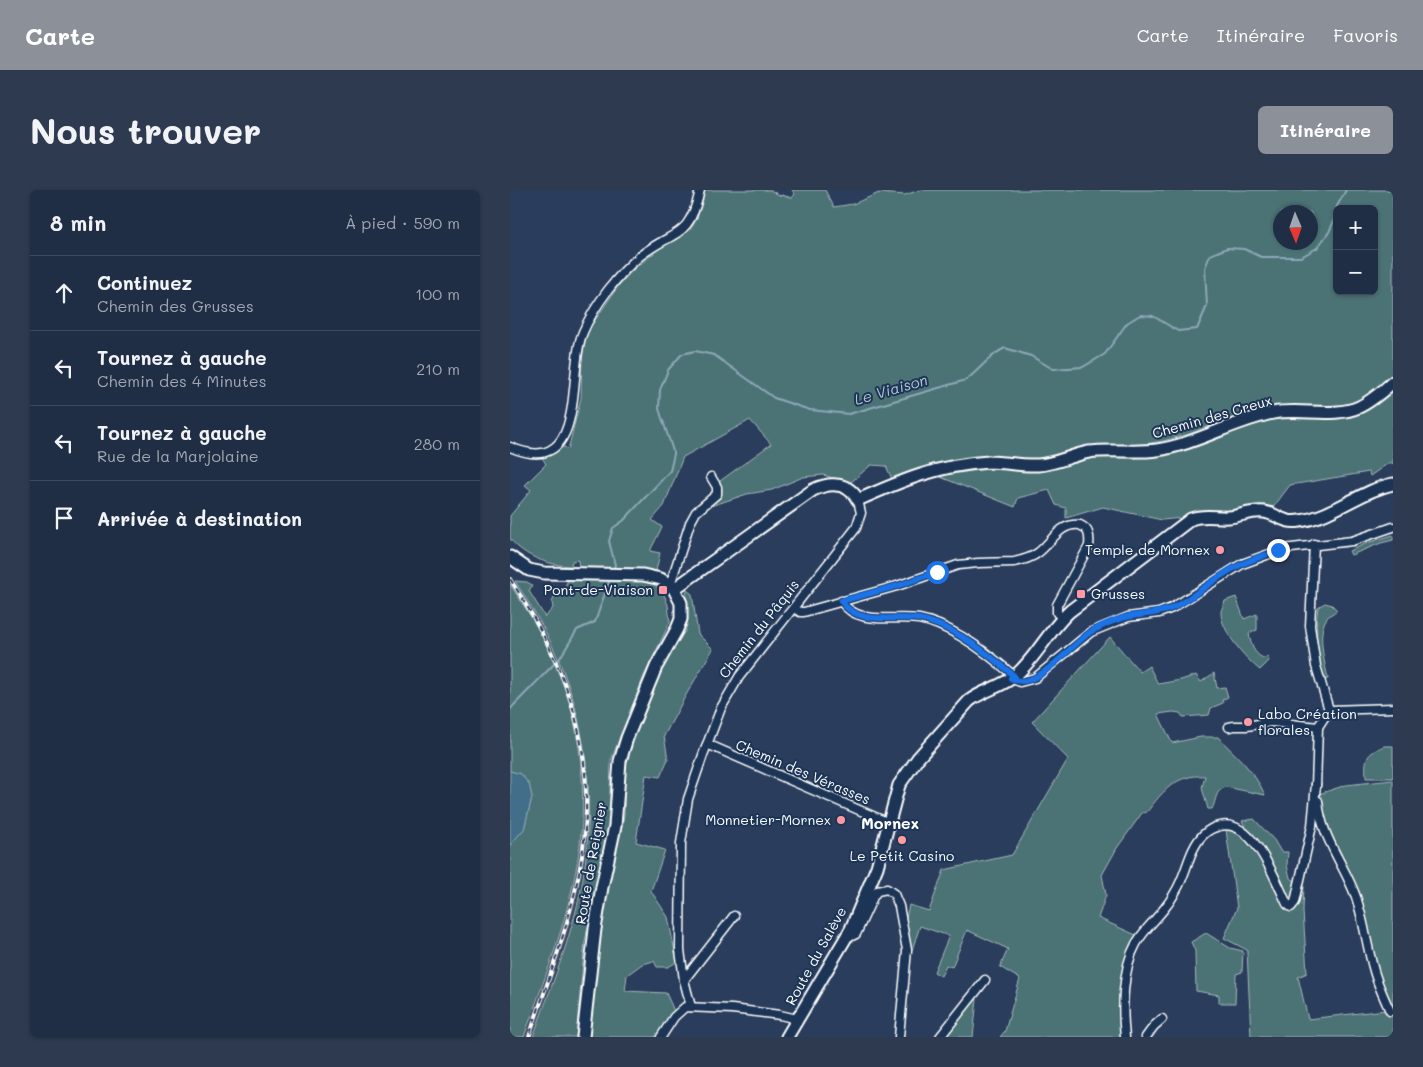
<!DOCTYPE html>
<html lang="fr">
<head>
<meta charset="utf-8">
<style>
  :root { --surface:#202e45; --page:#2d3a50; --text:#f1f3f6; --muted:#a2a8b3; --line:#3d4a5e; --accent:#8c9099 }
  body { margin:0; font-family:Mali,sans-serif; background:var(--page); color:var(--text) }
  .controls { position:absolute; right:15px; top:15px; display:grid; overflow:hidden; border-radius:8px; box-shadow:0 1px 4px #0004 }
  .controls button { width:45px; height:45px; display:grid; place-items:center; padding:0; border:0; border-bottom:1px solid var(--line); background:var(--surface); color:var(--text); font:25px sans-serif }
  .compass { position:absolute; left:763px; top:15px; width:45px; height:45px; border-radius:50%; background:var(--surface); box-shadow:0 1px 4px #0004; rotate:178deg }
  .stop { position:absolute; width:15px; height:15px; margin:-11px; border:4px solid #1a73e8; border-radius:50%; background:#fff }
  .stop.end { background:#1a73e8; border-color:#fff; box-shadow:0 1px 5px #0008 }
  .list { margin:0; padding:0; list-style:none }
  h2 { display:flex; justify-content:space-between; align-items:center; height:65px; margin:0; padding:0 20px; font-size:21px }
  h2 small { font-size:16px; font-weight:400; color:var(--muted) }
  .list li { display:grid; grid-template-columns:32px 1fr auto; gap:15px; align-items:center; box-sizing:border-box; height:75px; padding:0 20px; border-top:1px solid var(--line) }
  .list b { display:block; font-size:19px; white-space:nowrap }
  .list p { margin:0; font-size:16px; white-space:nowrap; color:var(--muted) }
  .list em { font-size:16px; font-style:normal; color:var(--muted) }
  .icon { flex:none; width:28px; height:28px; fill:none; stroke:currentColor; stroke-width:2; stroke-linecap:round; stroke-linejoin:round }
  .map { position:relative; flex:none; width:883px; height:847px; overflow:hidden; border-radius:8px }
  header { display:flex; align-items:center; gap:30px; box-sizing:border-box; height:70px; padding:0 25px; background:var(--accent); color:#fff }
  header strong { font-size:24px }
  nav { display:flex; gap:28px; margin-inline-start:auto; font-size:18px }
  .intro { display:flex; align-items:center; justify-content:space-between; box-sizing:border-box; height:120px; padding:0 30px }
  h1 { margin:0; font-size:35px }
  .button { padding:12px 22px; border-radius:8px; background:var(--accent); color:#fff; font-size:18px; font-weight:700 }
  main { display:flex; gap:30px; padding:0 30px }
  aside { flex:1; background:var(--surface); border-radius:8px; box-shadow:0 1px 4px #0004 }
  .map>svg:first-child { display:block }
  .built { fill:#3c4761 }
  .green { fill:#4b7275; stroke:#a5b8ba; fill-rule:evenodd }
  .water { fill:#426e89; stroke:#8ea8b8 }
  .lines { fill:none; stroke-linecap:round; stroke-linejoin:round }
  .stream { stroke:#8ea8b8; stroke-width:2 }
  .street-casing { stroke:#fff; stroke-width:11 }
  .secondary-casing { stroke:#fff; stroke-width:15 }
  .street { stroke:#1d3557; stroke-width:8 }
  .secondary { stroke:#1d3557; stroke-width:11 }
  .rail-casing { stroke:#fff; stroke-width:4 }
  .rail { stroke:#1d3557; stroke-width:2; stroke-dasharray:5.5; stroke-linecap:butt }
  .route { stroke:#1a73e8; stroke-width:6 }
  .poi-dot { fill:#ff9aa2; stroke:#1d3557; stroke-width:2 }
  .labels { text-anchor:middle; stroke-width:4; stroke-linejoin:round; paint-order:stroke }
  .street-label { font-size:14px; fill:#fff; stroke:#1d3557 }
  .poi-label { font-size:14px; fill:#fff; stroke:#1d3557; text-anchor:end }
  .water-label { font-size:15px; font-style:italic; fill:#b3c5d0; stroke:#1d3557 }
  .quarter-label { font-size:16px; font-weight:bold; fill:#fff; stroke:#1d3557 }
</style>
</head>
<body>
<header>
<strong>Carte</strong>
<nav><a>Carte</a><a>Itinéraire</a><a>Favoris</a></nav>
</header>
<div class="intro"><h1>Nous trouver</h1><a class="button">Itinéraire</a></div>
<main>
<aside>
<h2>8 min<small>À pied · 590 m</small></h2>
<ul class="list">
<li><svg class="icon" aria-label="ahead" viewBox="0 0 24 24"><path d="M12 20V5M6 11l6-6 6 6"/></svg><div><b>Continuez</b><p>Chemin des Grusses</p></div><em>100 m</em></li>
<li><svg class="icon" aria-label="left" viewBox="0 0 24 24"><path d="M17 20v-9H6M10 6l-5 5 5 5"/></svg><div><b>Tournez à gauche</b><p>Chemin des 4 Minutes</p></div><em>210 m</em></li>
<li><svg class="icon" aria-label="left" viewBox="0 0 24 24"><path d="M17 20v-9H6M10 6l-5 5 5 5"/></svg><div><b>Tournez à gauche</b><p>Rue de la Marjolaine</p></div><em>280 m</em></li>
<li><svg class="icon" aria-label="arrive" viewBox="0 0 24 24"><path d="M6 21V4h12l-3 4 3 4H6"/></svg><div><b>Arrivée à destination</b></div></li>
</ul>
</aside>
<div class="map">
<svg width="883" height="847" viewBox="0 0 883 847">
  <rect width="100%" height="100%" fill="#2b3d5c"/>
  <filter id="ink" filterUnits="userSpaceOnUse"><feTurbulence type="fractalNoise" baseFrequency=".02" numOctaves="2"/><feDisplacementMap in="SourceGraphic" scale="10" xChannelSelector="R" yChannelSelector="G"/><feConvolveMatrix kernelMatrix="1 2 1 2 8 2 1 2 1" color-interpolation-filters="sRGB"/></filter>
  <g filter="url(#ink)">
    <polygon class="built" points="71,639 77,640 76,664 64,728 23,847 14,847 61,703"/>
    <g class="green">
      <path d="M 195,0 L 260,0 L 271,6 L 272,5 L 282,8 L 285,4 L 282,0 L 315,0 L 324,17 L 343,14 L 369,3 L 395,5 L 410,0 L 883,0 L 883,186 L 862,204 L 841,215 L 784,216 L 760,218 L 711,231 L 679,244 L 653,251 L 635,254 L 577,257 L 544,267 L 529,269 L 476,266 L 448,270 L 402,281 L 382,289 L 376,276 L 361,275 L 340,293 L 313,285 L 293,287 L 262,300 L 237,304 L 201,316 L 201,314 L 211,307 L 212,300 L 210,291 L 261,254 L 240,230 L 173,267 L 154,316 L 142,330 L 152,337 L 140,361 L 150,363 L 146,381 L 69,380 L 68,370 L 62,371 L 61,376 C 38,375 15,367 0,349 L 0,326 L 21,300 L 15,295 L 36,274 L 31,266 L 50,257 L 55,257 L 58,260 L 71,208 L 72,160 L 79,139 L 109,95 L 124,79 L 149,59 L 179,41 L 187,29 ZM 827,19 L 864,19 L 864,101 L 827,101 ZM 771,22 L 801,22 L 801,52 L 771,52 Z"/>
      <polygon points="883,200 883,274 880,272 860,286 859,282 780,295 762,319 683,323 671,328 652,330 593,317 556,328 556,318 546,315 539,300 508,308 505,317 428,286 482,278 520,281 534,281 575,269 591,267 627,268 654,265 674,260 726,239 767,229 787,227 827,228 844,225 855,221"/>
      <polygon points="883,345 883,350 871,353 841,365 839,361 857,353"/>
      <path d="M 59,388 L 135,390 L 144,393 L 154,405 L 158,415 L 160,432 L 134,486 L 101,570 L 99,638 L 75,751 L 66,847 L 23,847 C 37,808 53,768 64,728 C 88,642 83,545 46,464 C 35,438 20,415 5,391 L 17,392 L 22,395 L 19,401 L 35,427 L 43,418 L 42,412 L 45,406 L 51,404 Z"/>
      <path d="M 0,394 C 12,413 25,432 36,452 C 75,530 82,619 61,703 C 50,751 30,800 14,847 L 0,847 L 0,655 L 14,639 L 22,607 L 19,594 L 11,584 L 0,581 Z"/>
      <path d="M 177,400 L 182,404 L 188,444 L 203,459 L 176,505 L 154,546 L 158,569 L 150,587 L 136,585 L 126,652 L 155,660 L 141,701 L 158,727 L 167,772 L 158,777 L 147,777 L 144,771 L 132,774 L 117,785 L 115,801 L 156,803 L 164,821 L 147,847 L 80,847 L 78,842 C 84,793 89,743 98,695 C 103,674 109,653 113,632 C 117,612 110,591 116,572 C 124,540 141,498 156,469 C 161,459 170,451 175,441 C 182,426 173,413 177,400 Z"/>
      <path d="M 726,407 L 734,429 L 747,424 L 747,440 L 739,443 C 741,454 743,463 753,468 L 758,467 L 759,471 L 750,480 C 737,470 710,440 711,422 C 711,419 714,415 715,411 Z"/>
      <path d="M 815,413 L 822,415 L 827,420 C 824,423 819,425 817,428 C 806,443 815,473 818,489 L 813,490 C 809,466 804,442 808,417 Z"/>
      <path d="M 600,447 L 630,482 L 639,476 L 648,494 L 671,490 L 686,485 L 691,492 L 704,483 L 707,498 L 715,497 L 718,507 L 712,510 L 713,513 L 701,518 L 699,525 L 673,527 L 670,523 L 663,522 L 648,524 L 662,553 L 691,547 L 708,547 C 727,567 744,580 755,605 L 716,597 C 704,601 707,610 702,619 L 698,619 L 692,598 L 695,586 C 666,584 653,601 637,622 L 632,623 L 607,658 L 592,685 L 596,705 L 588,728 L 628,746 L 612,790 L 609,810 L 611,847 L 490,847 L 495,841 L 510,789 L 490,777 L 498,759 L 457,740 L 442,777 L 436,775 L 431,786 L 424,782 L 439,746 L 410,736 L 402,760 L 399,759 L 396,728 L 399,715 L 419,721 L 434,680 L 502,665 L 558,569 L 522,532 Z"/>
      <path d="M 874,556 L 883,556 L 883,588 L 856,588 C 855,568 855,565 874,556 Z"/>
      <polygon points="883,590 883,847 741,847 737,760 714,748 727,718 716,640 727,641 748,664 772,714 780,721 786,719 794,694 793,721 797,783 788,787 798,829 876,820 863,762 815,634 809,604 836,595"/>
      <polygon points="744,629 764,650 771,662 778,662 777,675 780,688 787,692 782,710 780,712 732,631"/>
      <polygon points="696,743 720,758 733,761 732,782 726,784 725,813 709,813 709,805 686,801 685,761 681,752"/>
      <polygon points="464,807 467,809 463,847 435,847"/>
    </g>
    <polygon class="water" points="0,581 11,584 19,594 22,607 14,639 0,655"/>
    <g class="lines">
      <g class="stream">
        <path d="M 103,379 L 105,375 L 99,351 L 103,338 L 113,331 L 160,281 L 164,264 L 149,219 L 150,200 L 158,180 L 172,164 L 185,161 L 204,165 L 264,208 L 300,220 L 339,224 L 456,190 C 471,179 478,166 495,158 L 521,166 L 543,179 L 573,177 L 595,164 L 617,133 L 630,125 L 643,126 L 668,141 L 687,139 L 697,116 L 695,78 L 700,65 L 717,58 L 734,59 L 751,67 L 791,67 L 807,58 L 819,42 L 823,33 L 827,16 L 836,0"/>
        <polyline points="0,520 4,515 50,468 67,440 85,432 100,389"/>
      </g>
      <g class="street-casing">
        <g id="street">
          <path d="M 0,257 C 80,291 56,180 73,142 C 84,116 108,84 130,66 C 164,39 179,51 190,0"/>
          <polyline points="804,354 800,436 806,476 819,520"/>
          <polyline points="160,395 180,333 186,322 207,304 207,297 201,287"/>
          <path d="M 331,411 C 348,437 383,425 409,429 C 442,435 480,465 504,486"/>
          <path d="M 284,418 L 290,422 L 294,422 L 387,396 L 448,375 L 468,373 L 504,372 C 513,370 522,368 529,362 C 542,352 550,332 570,335 C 579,339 580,346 579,356 L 547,415 L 547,423 L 552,428"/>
          <polyline points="501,488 510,492 525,488 581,442 618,427 649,423 662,418 732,374 773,359 842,351 883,337"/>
          <polyline points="819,520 883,518"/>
          <polyline points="719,537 724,536 737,536 761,532 808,537"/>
          <polyline points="197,554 379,633"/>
          <polyline points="806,597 808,537 819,520"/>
          <path d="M 808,611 C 811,647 834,674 846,707 C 854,731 857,757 864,781 C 868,795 874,808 880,821"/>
          <polyline points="338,745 342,746 346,744 363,707 367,701 377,699 384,704 389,716 397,760 389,847"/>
          <polyline points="174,790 224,726"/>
          <polyline points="181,817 174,790 170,760 171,653 178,609 193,565 211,518 229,487 346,338 351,323 348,310"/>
          <polyline points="151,847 164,827 175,817 222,819 270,825 287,829"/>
          <polyline points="430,847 475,790"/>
          <path d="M 615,847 C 612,819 612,779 626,754 C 634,739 647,729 657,715 C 661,710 664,704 667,699 C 677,682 679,659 693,645 C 698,640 704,637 710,636 C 743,628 766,691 777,714 L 781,717 L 785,712 L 802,636 L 806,594"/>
          <polyline points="636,847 644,836 652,829"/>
        </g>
      </g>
      <g class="secondary-casing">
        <g id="secondary">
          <polyline points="0,367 19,380 34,383 133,385 151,389 164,399 171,413 171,429 167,439 146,477 117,548 110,571 105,636 92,697 85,739 73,847"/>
          <path d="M 164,399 L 303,300 C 320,292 338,292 348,310 C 393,290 429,275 479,272 C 495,272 511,276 528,275 C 546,274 562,265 579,262 C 601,259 625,263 647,260 C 687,254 723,231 763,223 C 790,218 825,228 849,217 C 862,211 873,201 883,192"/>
          <path d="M 277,847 L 341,739 L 367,677 L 389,595 L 408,568 L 459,511 C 473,500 493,497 507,484 C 527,466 539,440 560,421 L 681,329 C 694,324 706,328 719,327 C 731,326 743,320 754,322 C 768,324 773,334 790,331 C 824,326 850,301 883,294"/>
        </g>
      </g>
      <use href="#street" class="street"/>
      <use href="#secondary" class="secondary"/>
      <g class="rail-casing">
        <path id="rail" d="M 0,389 C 61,481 91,571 69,683 C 58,739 37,793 19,847"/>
      </g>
      <use href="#rail" class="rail"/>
    </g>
  </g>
  <g class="lines" filter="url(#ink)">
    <path class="route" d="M 427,382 L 387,396 L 331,411 C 349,437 383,425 409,429 C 442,435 480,465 504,486 L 501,488 C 525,504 562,453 582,441 C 593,435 609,428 621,426 C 635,424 648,424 662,418 C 685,408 703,388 726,377 C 739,370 754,366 768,360"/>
  </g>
  <g class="poi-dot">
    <circle cx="710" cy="360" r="5"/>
    <rect x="148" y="395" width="10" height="10" rx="2.5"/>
    <rect x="566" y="399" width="10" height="10" rx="2.5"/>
    <circle cx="738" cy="532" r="5"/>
    <circle cx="331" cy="630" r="5"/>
    <circle cx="392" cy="650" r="5"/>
  </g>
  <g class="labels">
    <g class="street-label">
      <text transform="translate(702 227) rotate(-16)" y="5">Chemin des Creux</text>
      <text transform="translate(249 439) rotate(-52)" y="5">Chemin du Pâquis</text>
      <text transform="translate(293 582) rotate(23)" y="5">Chemin des Vérasses</text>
      <text transform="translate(81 673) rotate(-80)" y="5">Route de Reignier</text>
      <text transform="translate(306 766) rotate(-61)" y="5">Route du Salève</text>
    </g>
    <g class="poi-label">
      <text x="700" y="365">Temple de Mornex</text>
      <text x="143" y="405">Pont-de-Viaison</text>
      <text x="581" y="409" text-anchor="start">Grusses</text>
      <text x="748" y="529" text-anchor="start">Labo Création<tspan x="748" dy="16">florales</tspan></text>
      <text x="321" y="635">Monnetier-Mornex</text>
      <text x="392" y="671" text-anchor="middle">Le Petit Casino</text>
    </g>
    <g class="water-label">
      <text transform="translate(381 200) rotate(-16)" y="5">Le Viaison</text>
    </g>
    <g class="quarter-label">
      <text x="380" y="639">Mornex</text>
    </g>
  </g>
</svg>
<div class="controls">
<button>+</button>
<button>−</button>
</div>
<svg class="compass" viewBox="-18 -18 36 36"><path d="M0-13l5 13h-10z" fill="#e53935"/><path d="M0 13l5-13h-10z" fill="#a2a8b3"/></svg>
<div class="stop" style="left:427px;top:382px"></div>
<div class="stop end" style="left:768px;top:360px"></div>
</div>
</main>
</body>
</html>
